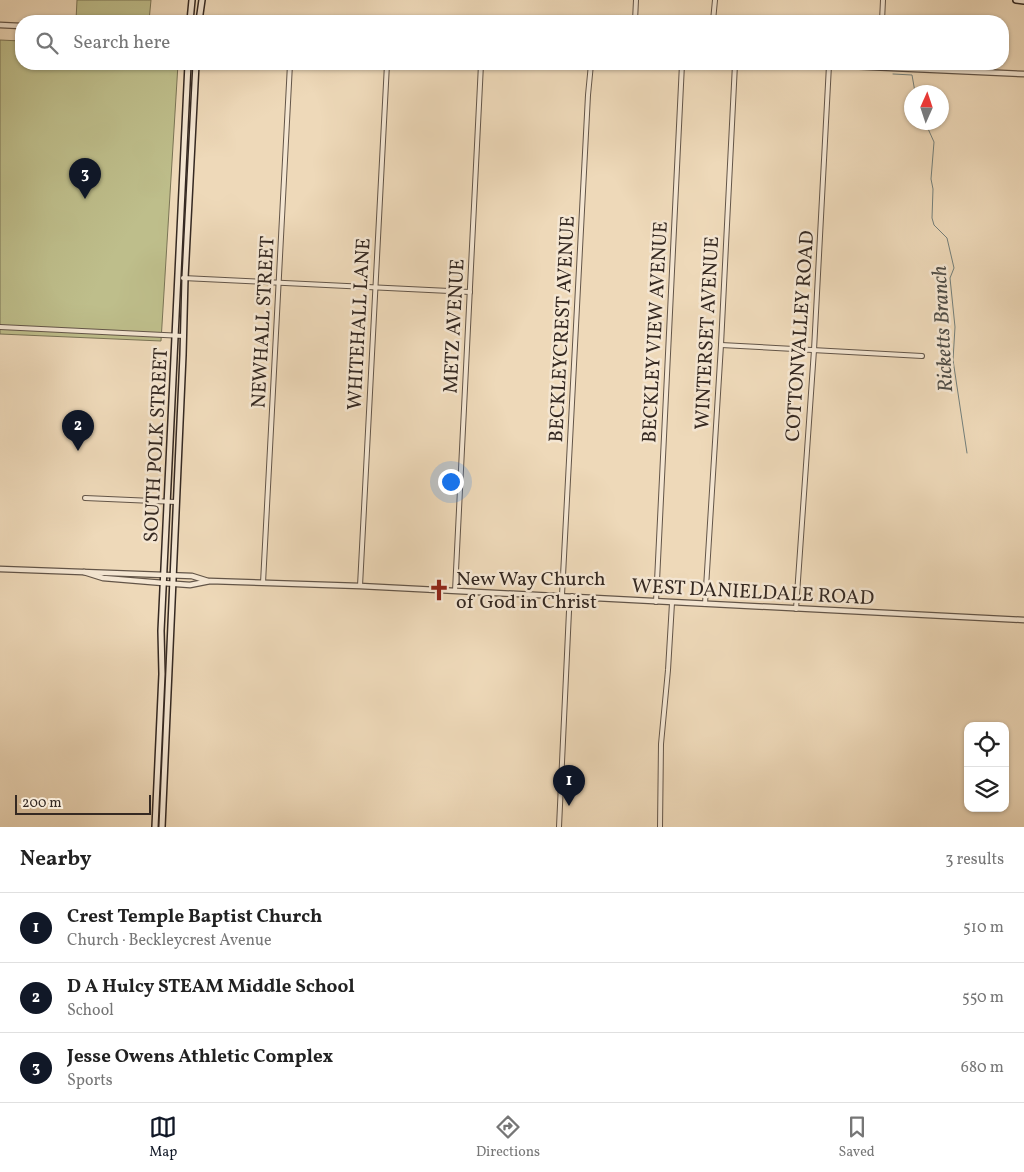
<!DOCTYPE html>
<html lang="en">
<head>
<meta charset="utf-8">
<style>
  :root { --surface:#fff; --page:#f2f2f2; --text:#222; --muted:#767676; --line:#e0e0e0; --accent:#111827 }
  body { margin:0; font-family:Vollkorn,serif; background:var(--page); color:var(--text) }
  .controls { position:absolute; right:15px; bottom:15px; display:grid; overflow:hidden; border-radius:10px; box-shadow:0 1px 4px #0004 }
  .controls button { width:45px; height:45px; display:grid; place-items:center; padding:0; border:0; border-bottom:1px solid var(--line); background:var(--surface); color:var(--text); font:25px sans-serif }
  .compass { position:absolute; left:904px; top:85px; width:45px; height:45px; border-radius:50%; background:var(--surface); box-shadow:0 1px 4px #0004; rotate:3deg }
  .scale { position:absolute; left:15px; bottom:12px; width:136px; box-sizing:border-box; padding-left:5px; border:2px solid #352922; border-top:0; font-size:14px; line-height:18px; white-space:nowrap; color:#352922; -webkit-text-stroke:4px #f4e6d2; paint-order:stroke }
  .you { position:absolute; left:450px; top:481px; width:18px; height:18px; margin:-12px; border:4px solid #fff; border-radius:50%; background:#1a73e8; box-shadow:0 0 0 8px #1a73e833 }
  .badge { display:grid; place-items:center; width:32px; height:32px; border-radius:50%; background:var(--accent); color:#fff; font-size:16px; font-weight:700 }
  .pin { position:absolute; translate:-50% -41px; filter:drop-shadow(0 1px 2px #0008) }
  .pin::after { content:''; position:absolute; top:26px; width:18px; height:15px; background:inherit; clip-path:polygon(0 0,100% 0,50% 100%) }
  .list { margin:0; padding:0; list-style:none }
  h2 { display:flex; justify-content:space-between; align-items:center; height:65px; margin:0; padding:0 20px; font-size:21px }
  h2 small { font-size:16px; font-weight:400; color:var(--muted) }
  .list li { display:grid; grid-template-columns:32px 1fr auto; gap:15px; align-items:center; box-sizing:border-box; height:70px; padding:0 20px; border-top:1px solid var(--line) }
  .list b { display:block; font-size:19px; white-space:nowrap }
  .list p { margin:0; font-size:16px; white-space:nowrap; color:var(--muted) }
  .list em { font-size:16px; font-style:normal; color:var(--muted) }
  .icon { flex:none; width:28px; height:28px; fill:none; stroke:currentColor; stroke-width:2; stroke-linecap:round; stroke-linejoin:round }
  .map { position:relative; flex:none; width:1024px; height:827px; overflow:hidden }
  .search { position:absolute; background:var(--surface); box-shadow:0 1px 4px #0004; left:15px; right:15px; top:15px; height:55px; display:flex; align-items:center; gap:12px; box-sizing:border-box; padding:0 18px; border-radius:20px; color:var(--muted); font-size:19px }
  .sheet { height:275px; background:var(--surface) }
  nav { display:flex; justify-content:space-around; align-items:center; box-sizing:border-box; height:70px; border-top:1px solid var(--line); background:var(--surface); font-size:14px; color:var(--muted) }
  nav a { display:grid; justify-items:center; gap:2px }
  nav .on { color:var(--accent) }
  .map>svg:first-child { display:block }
  .green { fill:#bebe8b; stroke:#7a7456 }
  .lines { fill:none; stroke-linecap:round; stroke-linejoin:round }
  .stream { stroke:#737f7b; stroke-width:1 }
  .minor-casing { stroke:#635548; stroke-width:6 }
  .tertiary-casing { stroke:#635548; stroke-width:7 }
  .secondary-casing { stroke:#352922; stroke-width:8 }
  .minor { stroke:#f4e6d2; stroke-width:4 }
  .tertiary { stroke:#f4e6d2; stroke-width:4.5 }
  .secondary { stroke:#f4e6d2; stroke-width:5 }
  .labels { text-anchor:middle; stroke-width:5; stroke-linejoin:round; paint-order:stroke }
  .street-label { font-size:20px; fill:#352922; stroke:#f4e6d2 }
  .poi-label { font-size:20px; fill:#352922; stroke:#f4e6d2; text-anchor:start }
  .water-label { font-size:21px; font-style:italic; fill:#4f4d47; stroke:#f4e6d2 }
</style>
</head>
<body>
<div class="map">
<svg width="1024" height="827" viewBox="0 0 1024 827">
  <rect width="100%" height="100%" fill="#eed9b9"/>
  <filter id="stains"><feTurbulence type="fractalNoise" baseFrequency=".004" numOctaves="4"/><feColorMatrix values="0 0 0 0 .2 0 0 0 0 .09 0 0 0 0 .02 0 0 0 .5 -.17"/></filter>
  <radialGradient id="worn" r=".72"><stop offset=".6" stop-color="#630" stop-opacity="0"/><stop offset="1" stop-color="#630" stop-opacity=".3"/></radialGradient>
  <g class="green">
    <polygon points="77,0 151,0 149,21 76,20"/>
    <polygon points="0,40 21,41 21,64 178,64 161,341 0,334"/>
  </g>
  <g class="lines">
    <g class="stream">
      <polyline points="893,74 912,75 915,92"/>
      <polyline points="925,122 934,142 931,179 933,189 932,218 934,225 947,238 954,268 950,278 955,327 953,360 967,453"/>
    </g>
    <g class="minor-casing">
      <g id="minor">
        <polyline points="635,21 636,0"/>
        <polyline points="713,21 715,0"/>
        <polyline points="882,21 883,0"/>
        <polyline points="183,278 470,292"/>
        <polyline points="0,327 184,336"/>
        <polyline points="721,345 922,356"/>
        <polyline points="85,498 176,502"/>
        <polyline points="263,583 290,64"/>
        <polyline points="360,586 387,64"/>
        <polyline points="455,591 481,64"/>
        <polyline points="562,595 588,95 591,64"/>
        <polyline points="656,602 682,64"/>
        <polyline points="705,604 721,345 735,64"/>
        <polyline points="796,609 814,350 829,65"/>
        <polyline points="559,827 569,611 572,596"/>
        <polyline points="660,827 661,744 668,670 672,603"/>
      </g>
    </g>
    <g class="tertiary-casing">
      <g id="tertiary">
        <polyline points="0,25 21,26"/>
        <polyline points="804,64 1024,74"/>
        <polyline points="0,569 192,576 208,581"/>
        <polyline points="84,572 103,578 163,583 190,585 210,581 360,586 1024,620"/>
      </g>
    </g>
    <g class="secondary-casing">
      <g id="secondary">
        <polyline points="1016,0 1024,1"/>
        <polyline points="190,21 192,0"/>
        <polyline points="199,21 202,0"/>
        <polyline points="155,827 162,674 161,631 188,64"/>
        <polyline points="162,827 183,355 185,278 196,64"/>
      </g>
    </g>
    <use href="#minor" class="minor"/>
    <use href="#tertiary" class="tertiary"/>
    <use href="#secondary" class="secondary"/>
  </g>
  <defs>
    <g id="church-bare" transform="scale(1.725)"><path d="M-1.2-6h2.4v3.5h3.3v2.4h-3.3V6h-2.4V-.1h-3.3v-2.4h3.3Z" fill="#8f2418" stroke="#f4e6d2" stroke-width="2.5" paint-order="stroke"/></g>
  </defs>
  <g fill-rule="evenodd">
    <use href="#church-bare" x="439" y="590"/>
  </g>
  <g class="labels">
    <g class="street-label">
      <text transform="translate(262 322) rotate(-87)" y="7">NEWHALL STREET</text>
      <text transform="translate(358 324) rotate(-87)" y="7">WHITEHALL LANE</text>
      <text transform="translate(453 326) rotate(-87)" y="7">METZ AVENUE</text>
      <text transform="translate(561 329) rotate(-87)" y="7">BECKLEYCREST AVENUE</text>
      <text transform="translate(654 332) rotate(-87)" y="7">BECKLEY VIEW AVENUE</text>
      <text transform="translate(706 333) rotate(-87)" y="7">WINTERSET AVENUE</text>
      <text transform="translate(799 336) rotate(-86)" y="7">COTTONVALLEY ROAD</text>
      <text transform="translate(155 445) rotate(-87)" y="7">SOUTH POLK STREET</text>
      <text transform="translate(753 591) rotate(3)" y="7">WEST DANIELDALE ROAD</text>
    </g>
    <g class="poi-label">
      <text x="456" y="585">New Way Church<tspan x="456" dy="23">of God in Christ</tspan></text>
    </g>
    <g class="water-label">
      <text transform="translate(942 329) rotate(-93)" y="7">Ricketts Branch</text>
    </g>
  </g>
  <rect width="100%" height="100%" filter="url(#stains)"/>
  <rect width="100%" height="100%" fill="url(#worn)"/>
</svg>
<div class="controls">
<button><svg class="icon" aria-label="locate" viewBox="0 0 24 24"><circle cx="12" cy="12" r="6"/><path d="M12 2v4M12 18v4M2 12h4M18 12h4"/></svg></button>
<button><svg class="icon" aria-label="layers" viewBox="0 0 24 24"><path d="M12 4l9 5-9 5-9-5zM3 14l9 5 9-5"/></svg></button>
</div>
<svg class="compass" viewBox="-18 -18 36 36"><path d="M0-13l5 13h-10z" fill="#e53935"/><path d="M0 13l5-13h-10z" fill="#767676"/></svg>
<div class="scale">200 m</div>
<div class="you"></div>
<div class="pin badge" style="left:569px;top:806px">1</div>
<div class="pin badge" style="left:78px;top:451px">2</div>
<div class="pin badge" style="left:85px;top:199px">3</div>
<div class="search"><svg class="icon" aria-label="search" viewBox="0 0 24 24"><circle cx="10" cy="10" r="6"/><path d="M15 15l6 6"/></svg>Search here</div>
</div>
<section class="sheet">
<h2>Nearby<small>3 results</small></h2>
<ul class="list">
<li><span class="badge">1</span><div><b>Crest Temple Baptist Church</b><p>Church · Beckleycrest Avenue</p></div><em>510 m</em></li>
<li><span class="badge">2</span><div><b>D A Hulcy STEAM Middle School</b><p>School</p></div><em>550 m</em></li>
<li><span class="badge">3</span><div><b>Jesse Owens Athletic Complex</b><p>Sports</p></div><em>680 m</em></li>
</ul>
</section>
<nav>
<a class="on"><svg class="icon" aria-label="map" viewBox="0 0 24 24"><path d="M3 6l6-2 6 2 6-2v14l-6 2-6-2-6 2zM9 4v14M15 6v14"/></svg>Map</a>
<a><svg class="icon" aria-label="directions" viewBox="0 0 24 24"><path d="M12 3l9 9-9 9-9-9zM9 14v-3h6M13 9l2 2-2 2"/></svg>Directions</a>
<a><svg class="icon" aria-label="saved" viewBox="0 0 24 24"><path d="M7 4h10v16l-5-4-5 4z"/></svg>Saved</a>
</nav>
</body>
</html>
